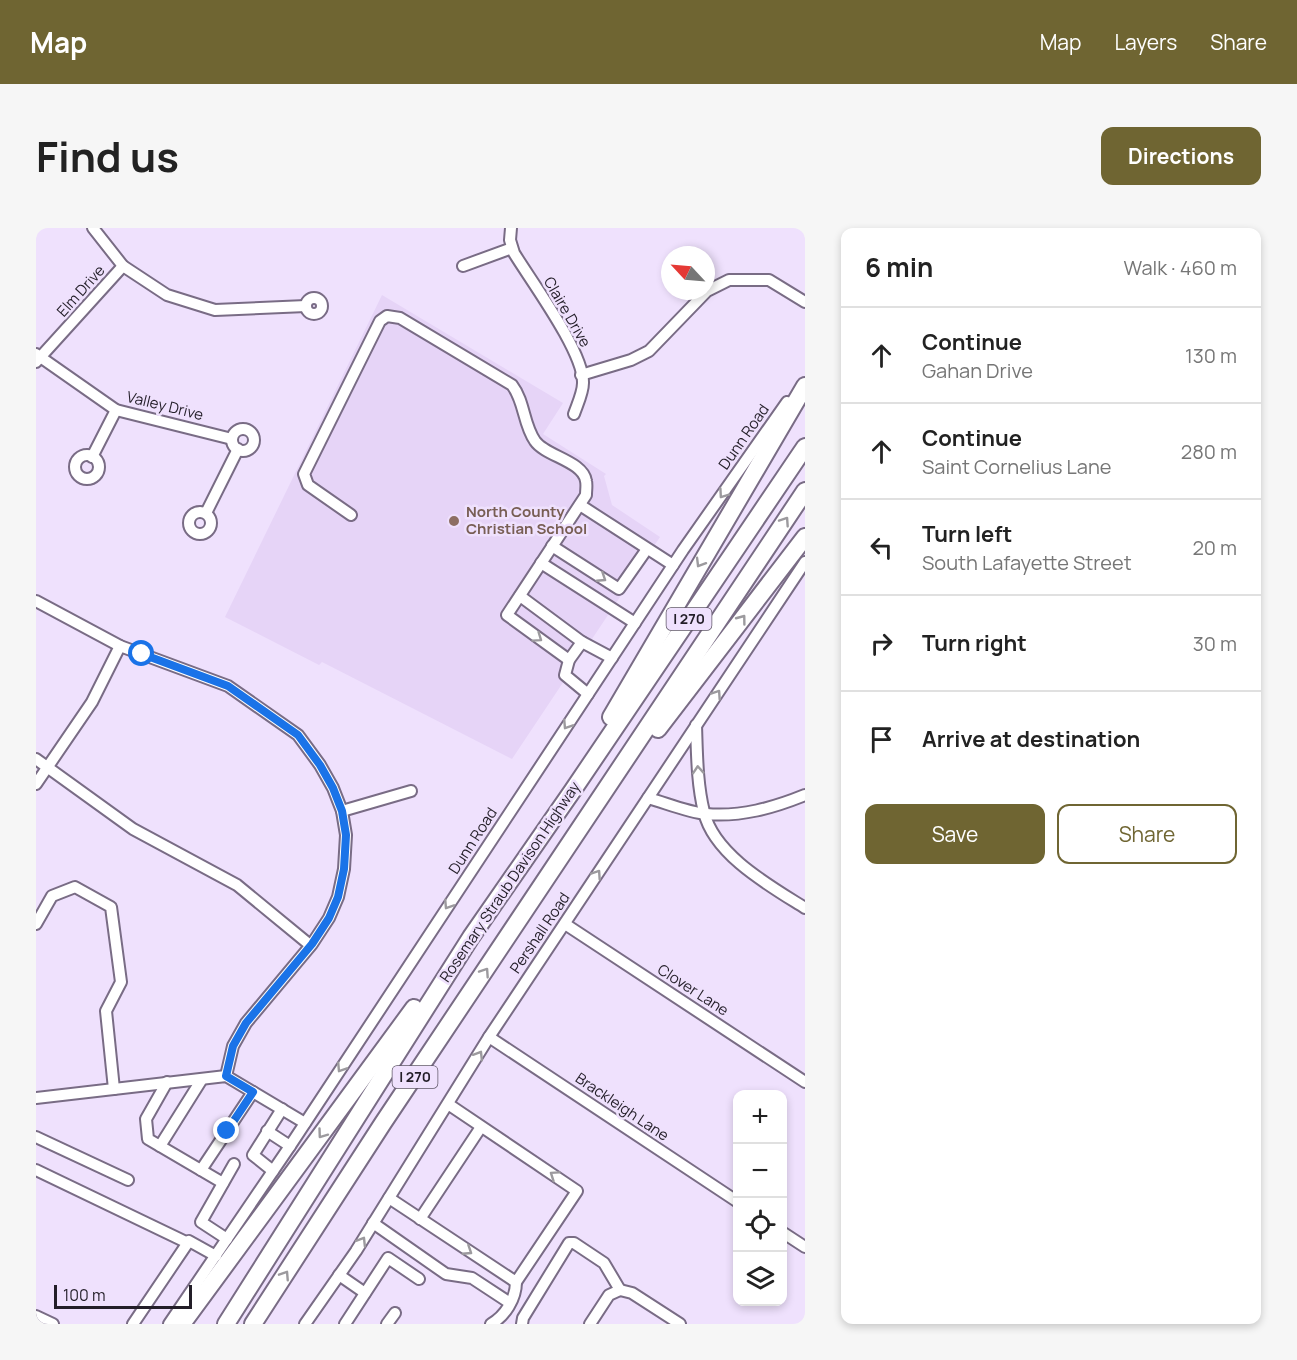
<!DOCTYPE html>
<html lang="en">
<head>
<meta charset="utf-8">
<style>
  :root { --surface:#fff; --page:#f6f6f6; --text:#222; --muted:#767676; --line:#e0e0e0; --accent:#6f6532 }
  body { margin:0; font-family:Manrope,sans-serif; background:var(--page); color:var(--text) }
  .controls { position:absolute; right:18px; bottom:18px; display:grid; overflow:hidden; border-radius:12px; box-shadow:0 3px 9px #0003 }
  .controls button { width:54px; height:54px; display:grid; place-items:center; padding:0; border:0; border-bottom:2px solid var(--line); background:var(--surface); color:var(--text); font:30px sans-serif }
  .compass { position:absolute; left:625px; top:18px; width:54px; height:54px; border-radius:50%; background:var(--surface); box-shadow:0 3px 9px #0003; rotate:296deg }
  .scale { position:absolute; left:18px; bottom:15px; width:138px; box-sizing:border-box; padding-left:6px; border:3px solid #231e28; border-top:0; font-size:16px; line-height:21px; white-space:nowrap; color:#231e28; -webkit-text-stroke:4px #efe1fd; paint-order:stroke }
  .stop { position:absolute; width:18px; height:18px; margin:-14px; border:4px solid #1a73e8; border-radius:50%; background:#fff }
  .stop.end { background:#1a73e8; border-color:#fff; box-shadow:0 2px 6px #0008 }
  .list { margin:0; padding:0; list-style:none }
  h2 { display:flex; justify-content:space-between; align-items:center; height:78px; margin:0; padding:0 24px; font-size:26px }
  h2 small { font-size:20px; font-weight:400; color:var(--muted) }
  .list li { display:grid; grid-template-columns:39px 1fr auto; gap:18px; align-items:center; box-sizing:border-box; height:96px; padding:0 24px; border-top:2px solid var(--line) }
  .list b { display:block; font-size:22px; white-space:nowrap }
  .list p { margin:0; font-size:20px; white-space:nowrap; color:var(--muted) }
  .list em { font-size:20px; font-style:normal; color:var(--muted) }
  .actions { display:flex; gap:12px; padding:18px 24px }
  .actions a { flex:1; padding:14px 0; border:2px solid var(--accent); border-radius:12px; text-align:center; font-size:21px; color:var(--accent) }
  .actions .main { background:var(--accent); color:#fff }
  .icon { flex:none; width:33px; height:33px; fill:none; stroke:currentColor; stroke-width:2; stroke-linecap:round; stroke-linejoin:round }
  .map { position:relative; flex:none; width:769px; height:1096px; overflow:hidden; border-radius:12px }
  header { display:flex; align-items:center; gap:36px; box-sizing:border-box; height:84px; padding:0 30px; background:var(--accent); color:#fff }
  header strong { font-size:28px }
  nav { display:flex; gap:33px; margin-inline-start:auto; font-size:21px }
  .intro { display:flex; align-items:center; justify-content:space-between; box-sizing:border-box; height:144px; padding:0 36px }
  h1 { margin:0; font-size:42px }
  .button { padding:15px 27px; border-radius:12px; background:var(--accent); color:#fff; font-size:21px; font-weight:700 }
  main { display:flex; gap:36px; padding:0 36px }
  aside { flex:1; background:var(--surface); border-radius:12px; box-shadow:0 3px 9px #0003 }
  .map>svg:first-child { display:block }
  .built { fill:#e6d4f7 }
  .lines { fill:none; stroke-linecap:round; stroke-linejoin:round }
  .minor-casing { stroke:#796c85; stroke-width:14 }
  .highway-casing { stroke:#796c85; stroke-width:20 }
  .minor { stroke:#fff; stroke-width:10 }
  .highway { stroke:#fff; stroke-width:16 }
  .oneway { stroke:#9c9a9e }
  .route { stroke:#1a73e8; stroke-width:8 }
  .education-dot { fill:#8d6e63; stroke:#efe1fd; stroke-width:2 }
  .labels { text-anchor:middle; stroke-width:5; stroke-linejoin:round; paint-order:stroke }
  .shield { fill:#efe1fd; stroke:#605868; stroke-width:1.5 }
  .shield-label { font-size:14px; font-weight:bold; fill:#231e28 }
  .street-label { font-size:15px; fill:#231e28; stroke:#efe1fd }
  .education-label { font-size:15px; font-weight:bold; fill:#785e54; stroke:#efe1fd; text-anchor:start }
</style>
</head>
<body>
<header>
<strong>Map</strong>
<nav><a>Map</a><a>Layers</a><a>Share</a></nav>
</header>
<div class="intro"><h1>Find us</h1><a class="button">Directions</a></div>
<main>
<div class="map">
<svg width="769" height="1096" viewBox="0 0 769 1096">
  <rect width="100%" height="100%" fill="#efe1fd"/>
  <polygon class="built" points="346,67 527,175 507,206 570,246 568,248 576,277 624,309 476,531 286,434 283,437 189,389"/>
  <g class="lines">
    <g class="minor-casing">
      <g id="minor">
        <polyline points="57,0 87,38 131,67 179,82 270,78"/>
        <path d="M 475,0 L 474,12 L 478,25 C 495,53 548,124 547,155 C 547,165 541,177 538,186"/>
        <polyline points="427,38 476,20"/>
        <circle cx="278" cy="78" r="8"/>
        <polyline points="0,126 80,182 196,211"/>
        <polyline points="0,134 87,38"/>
        <polyline points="545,147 595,132 613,123 671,63 693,52 733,52 769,74"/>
        <circle cx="207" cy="212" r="11"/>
        <circle cx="51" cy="239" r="12"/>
        <polyline points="56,229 80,182"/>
        <polyline points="544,277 637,337"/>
        <circle cx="164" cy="295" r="11"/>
        <polyline points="170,285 202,221"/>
        <path d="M 315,287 L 272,257 L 268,246 L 344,93 L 351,88 L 364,90 L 476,157 C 489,174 487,196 499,213 C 509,228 547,233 550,253 C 551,257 550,262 550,267 L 471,387 L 533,432"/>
        <polyline points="516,318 583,361 611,321"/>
        <polyline points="505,335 599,395"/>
        <polyline points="484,368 546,414 576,430"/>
        <polyline points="0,373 84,418 192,458 262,507 284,537 297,560 306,583 310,607 308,641 302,669 293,690 276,716 210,795 197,818 190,848"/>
        <polyline points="546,414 533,432 529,447 552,466"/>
        <path d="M 660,497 C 661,526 661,556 668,584 C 678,627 734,658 769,680"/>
        <polyline points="0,531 97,601 201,657 274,717"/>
        <polyline points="0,556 56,474 84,418"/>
        <path d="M 612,570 C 630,575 651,584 670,586 C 705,589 737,580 769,567"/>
        <polyline points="306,583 375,563"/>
        <polyline points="0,696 16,668 39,659 75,679 85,754 70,783 78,861"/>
        <polyline points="529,696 769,854"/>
        <polyline points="453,809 702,974"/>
        <polyline points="131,854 110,891 112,911 187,955"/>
        <polyline points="0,870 190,848 269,895"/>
        <polyline points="231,903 254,918"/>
        <polyline points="0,909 92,952"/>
        <polyline points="124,918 166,851"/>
        <polyline points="0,942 152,1015"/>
        <polyline points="165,942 217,864"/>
        <polyline points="237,943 217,927 246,881"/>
        <polyline points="353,970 480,1054 541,963 412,876"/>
        <polyline points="384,991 445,899"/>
        <polyline points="337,995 410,1046 436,1050 474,1075"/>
        <polyline points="746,1004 769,1019"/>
        <polyline points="191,1011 165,994 198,936"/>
        <polyline points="303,1047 329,1065"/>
        <polyline points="584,1062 596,1065 644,1096"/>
        <polyline points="0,1088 17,1096"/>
        <polyline points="97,1096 153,1013 180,1028"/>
        <polyline points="133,1096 254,918 647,322 751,174"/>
        <polyline points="269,1096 320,1023 453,809 769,334"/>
        <polyline points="309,1096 352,1030 383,1051"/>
        <polyline points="351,1096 359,1085"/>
        <path d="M 455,1096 C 469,1088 480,1071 480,1054"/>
        <polyline points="486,1096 487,1090 533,1015 538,1015 568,1035 584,1062"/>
        <polyline points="554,1096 573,1067 584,1062"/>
      </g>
    </g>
    <g class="highway-casing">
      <g id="highway">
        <polyline points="575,489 769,158"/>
        <polyline points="622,501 769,309"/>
        <polyline points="146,1096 378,780"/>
        <polyline points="190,1096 435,709 537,562 769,219"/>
        <polyline points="217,1096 347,895 769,263"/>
      </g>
    </g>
    <use href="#minor" class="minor"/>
    <use href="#highway" class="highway"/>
  </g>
  <defs><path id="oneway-chevron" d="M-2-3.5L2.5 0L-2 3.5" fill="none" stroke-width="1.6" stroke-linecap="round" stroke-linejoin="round" transform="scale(1.5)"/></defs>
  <g class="oneway">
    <use href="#oneway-chevron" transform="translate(687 266) rotate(125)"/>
    <use href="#oneway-chevron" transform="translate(749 293) rotate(-56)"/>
    <use href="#oneway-chevron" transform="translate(664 335) rotate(121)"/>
    <use href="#oneway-chevron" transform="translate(566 350) rotate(33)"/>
    <use href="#oneway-chevron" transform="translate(706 391) rotate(-53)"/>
    <use href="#oneway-chevron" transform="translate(502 410) rotate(35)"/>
    <use href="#oneway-chevron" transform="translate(681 466) rotate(-56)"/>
    <use href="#oneway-chevron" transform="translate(531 497) rotate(123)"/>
    <use href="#oneway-chevron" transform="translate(662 542) rotate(-94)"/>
    <use href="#oneway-chevron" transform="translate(561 646) rotate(-56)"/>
    <use href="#oneway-chevron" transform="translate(412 677) rotate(123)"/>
    <use href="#oneway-chevron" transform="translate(449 744) rotate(-56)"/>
    <use href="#oneway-chevron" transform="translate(443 827) rotate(-58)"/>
    <use href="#oneway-chevron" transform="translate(305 840) rotate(123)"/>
    <use href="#oneway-chevron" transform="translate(286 906) rotate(126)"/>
    <use href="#oneway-chevron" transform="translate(518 947) rotate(-146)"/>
    <use href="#oneway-chevron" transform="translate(326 1013) rotate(-58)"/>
    <use href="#oneway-chevron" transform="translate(432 1023) rotate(33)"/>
    <use href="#oneway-chevron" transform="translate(249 1047) rotate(-57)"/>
  </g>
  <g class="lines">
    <polyline class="route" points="106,426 192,458 262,507 284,537 297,560 306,583 310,607 308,641 302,669 293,690 276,716 210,795 197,818 190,848 217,864 191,903"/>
  </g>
  <circle class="education-dot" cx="418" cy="293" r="6"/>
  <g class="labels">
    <g class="shield">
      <rect x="630.5" y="380" width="45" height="22" rx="4.5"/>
      <rect x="356.5" y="838" width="45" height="22" rx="4.5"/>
    </g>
    <g class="shield-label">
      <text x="653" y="396">I 270</text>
      <text x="379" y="854">I 270</text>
    </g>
    <g class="street-label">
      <text transform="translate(45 63) rotate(-48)" y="5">Elm Drive</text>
      <text transform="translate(531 84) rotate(60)" y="5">Claire Drive</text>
      <text transform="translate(129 178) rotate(14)" y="5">Valley Drive</text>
      <text transform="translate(708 209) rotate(-55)" y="5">Dunn Road</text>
      <text transform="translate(437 613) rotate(-57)" y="5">Dunn Road</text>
      <text transform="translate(474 654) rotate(-56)" y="5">Rosemary Straub Davison Highway</text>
      <text transform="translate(504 705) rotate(-56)" y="5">Pershall Road</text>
      <text transform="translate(657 762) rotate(33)" y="5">Clover Lane</text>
      <text transform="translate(586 879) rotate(34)" y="5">Brackleigh Lane</text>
    </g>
    <g class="education-label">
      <text x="430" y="289">North County<tspan x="430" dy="17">Christian School</tspan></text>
    </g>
  </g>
</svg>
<div class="controls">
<button>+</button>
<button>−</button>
<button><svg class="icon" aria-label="locate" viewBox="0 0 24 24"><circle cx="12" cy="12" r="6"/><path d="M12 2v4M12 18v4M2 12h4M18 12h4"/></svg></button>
<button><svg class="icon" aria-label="layers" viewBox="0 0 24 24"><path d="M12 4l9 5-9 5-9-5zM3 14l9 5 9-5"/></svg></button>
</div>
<svg class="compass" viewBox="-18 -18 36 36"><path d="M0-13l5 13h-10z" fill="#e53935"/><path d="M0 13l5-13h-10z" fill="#767676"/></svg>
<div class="scale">100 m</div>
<div class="stop" style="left:106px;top:426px"></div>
<div class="stop end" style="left:191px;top:903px"></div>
</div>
<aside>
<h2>6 min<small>Walk · 460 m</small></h2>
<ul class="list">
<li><svg class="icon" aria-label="ahead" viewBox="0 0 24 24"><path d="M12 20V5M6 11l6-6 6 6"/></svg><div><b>Continue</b><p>Gahan Drive</p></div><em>130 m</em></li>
<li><svg class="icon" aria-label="ahead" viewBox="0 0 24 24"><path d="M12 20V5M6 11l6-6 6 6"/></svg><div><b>Continue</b><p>Saint Cornelius Lane</p></div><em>280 m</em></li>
<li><svg class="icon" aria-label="left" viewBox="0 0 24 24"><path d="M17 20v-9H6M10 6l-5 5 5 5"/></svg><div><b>Turn left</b><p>South Lafayette Street</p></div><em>20 m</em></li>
<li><svg class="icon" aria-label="right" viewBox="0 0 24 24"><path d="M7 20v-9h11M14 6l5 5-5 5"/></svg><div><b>Turn right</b></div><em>30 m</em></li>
<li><svg class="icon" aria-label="arrive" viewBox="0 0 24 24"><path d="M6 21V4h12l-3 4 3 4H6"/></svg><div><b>Arrive at destination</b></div></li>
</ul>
<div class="actions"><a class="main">Save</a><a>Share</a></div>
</aside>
</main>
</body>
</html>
